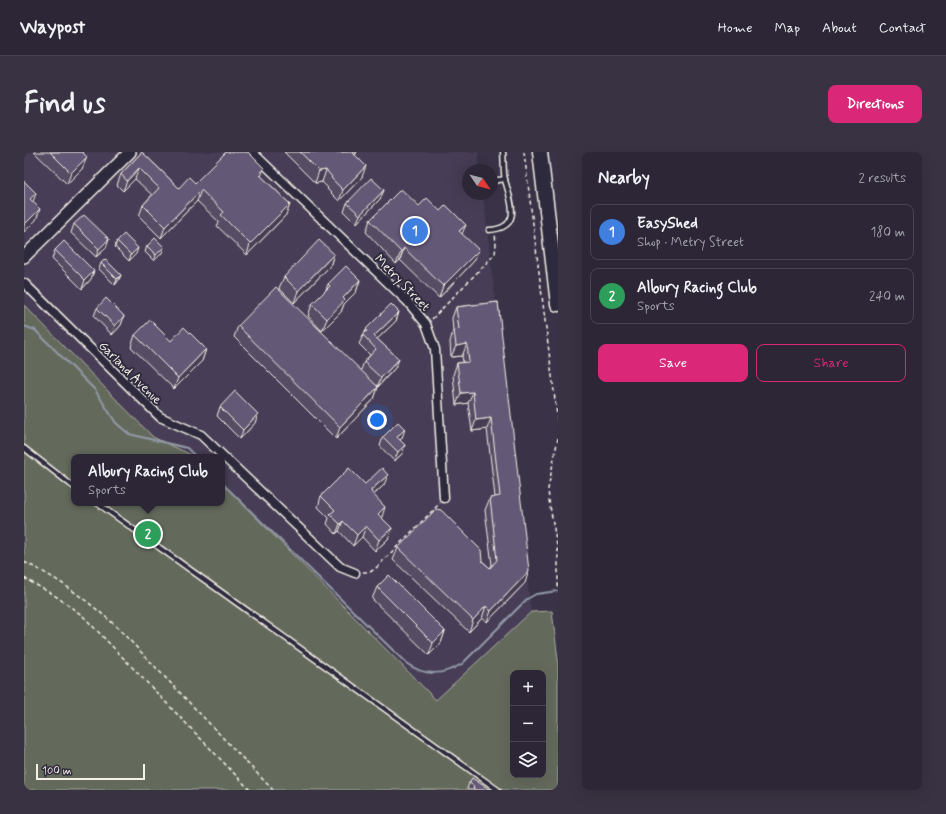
<!DOCTYPE html>
<html lang="en">
<head>
<meta charset="utf-8">
<style>
  :root { --surface:#2c2636; --page:#383242; --text:#f1f3f6; --muted:#a6a5ad; --line:#484351; --accent:#db2777 }
  body { margin:0; font-family:Mynerve,sans-serif; background:var(--page); color:var(--text) }
  .controls { position:absolute; right:12px; bottom:12px; display:grid; overflow:hidden; border-radius:8px; box-shadow:0 4px 16px #0002 }
  .controls button { width:36px; height:36px; display:grid; place-items:center; padding:0; border:0; border-bottom:1px solid var(--line); background:var(--surface); color:var(--text); font:20px sans-serif }
  .compass { position:absolute; left:438px; top:12px; width:36px; height:36px; border-radius:50%; background:var(--surface); box-shadow:0 4px 16px #0002; rotate:125deg }
  .scale { position:absolute; left:12px; bottom:10px; width:109px; box-sizing:border-box; padding-left:4px; border:2px solid #f4f1e8; border-top:0; font-size:11px; line-height:14px; white-space:nowrap; color:#f4f1e8; -webkit-text-stroke:3px #2f2a3d; paint-order:stroke }
  .you { position:absolute; left:353px; top:268px; width:14px; height:14px; margin:-10px; border:3px solid #fff; border-radius:50%; background:#1a73e8; box-shadow:0 0 0 6px #1a73e833 }
  .badge { display:grid; place-items:center; width:26px; height:26px; border-radius:50%; background:var(--accent); color:#fff; font-size:13px; font-weight:700 }
  .pin { position:absolute; translate:-50% -50%; border:2px solid #fff; box-shadow:0 1px 4px #0006 }
  .popup { position:absolute; left:47px; top:302px; width:154px; height:52px; box-sizing:border-box; display:grid; place-content:center; border-radius:8px; background:var(--surface); filter:drop-shadow(0 1px 3px #0005); font-size:13px; white-space:nowrap; color:var(--muted) }
  .popup b { font-size:15px; color:var(--text) }
  .popup::after { content:''; position:absolute; left:50%; top:100%; margin-left:-8px; border:8px solid transparent; border-top-color:var(--surface) }
  .list { margin:0; padding:0; list-style:none }
  h2 { display:flex; justify-content:space-between; align-items:center; height:52px; margin:0; padding:0 16px; font-size:17px }
  h2 small { font-size:13px; font-weight:400; color:var(--muted) }
  .list li { display:grid; grid-template-columns:26px 1fr auto; gap:12px; align-items:center; box-sizing:border-box; height:56px; margin:0 8px 8px; padding:0 8px; border:1px solid var(--line); border-radius:8px }
  .list b { display:block; font-size:15px; white-space:nowrap }
  .list p { margin:0; font-size:13px; white-space:nowrap; color:var(--muted) }
  .list em { font-size:13px; font-style:normal; color:var(--muted) }
  .actions { display:flex; gap:8px; padding:12px 16px }
  .actions a { flex:1; padding:9px 0; border:1px solid var(--accent); border-radius:8px; text-align:center; font-size:14px; color:var(--accent) }
  .actions .main { background:var(--accent); color:#fff }
  .icon { flex:none; width:22px; height:22px; fill:none; stroke:currentColor; stroke-width:2; stroke-linecap:round; stroke-linejoin:round }
  .map { position:relative; flex:none; width:534px; height:638px; overflow:hidden; border-radius:8px }
  header { display:flex; align-items:center; gap:24px; box-sizing:border-box; height:56px; padding:0 20px; background:var(--surface); border-bottom:1px solid var(--line) }
  header strong { font-size:19px }
  nav { display:flex; gap:22px; margin-inline-start:auto; font-size:14px }
  .intro { display:flex; align-items:center; justify-content:space-between; box-sizing:border-box; height:96px; padding:0 24px }
  h1 { margin:0; font-size:28px }
  .button { padding:10px 18px; border-radius:8px; background:var(--accent); color:#fff; font-size:14px; font-weight:700 }
  main { display:flex; gap:24px; padding:0 24px }
  aside { flex:1; background:var(--surface); border-radius:8px; box-shadow:0 4px 16px #0002 }
  .map>svg:first-child { display:block }
  .built { fill:#473e56 }
  .garden { fill:#646a5c; stroke:#acaea2; fill-rule:evenodd }
  .lines { fill:none; stroke-linecap:round; stroke-linejoin:round }
  .stream { stroke:#9299a7; stroke-width:2 }
  .lane-casing { stroke:#f4f1e8; stroke-width:7 }
  .street-casing { stroke:#f4f1e8; stroke-width:11 }
  .secondary-casing { stroke:#f4f1e8; stroke-width:14 }
  .highway-casing { stroke:#f4f1e8; stroke-width:17 }
  .path { stroke:#f4f1e8; stroke-width:1.5; stroke-dasharray:4 3; stroke-linecap:butt }
  .lane { stroke:#2f2a3d; stroke-width:4 }
  .street { stroke:#2f2a3d; stroke-width:8 }
  .secondary { stroke:#2f2a3d; stroke-width:11 }
  .highway { stroke:#2f2a3d; stroke-width:14 }
  .wall { fill:#564d65; stroke:#f4f1e8 }
  .shaded-wall { fill:#463e53; stroke:#f4f1e8 }
  .building { fill:#645976; stroke:#f4f1e8 }
  .labels { text-anchor:middle; stroke-width:4; stroke-linejoin:round; paint-order:stroke }
  .street-label { font-size:13px; fill:#f4f1e8; stroke:#2f2a3d }
</style>
</head>
<body>
<header>
<strong>Waypost</strong>
<nav><a>Home</a><a>Map</a><a>About</a><a>Contact</a></nav>
</header>
<div class="intro"><h1>Find us</h1><a class="button">Directions</a></div>
<main>
<div class="map">
<svg width="534" height="638" viewBox="0 0 534 638">
  <rect width="100%" height="100%" fill="#3a3348"/>
  <filter id="ink" filterUnits="userSpaceOnUse"><feTurbulence type="fractalNoise" baseFrequency=".025" numOctaves="2"/><feDisplacementMap in="SourceGraphic" scale="8" xChannelSelector="R" yChannelSelector="G"/><feConvolveMatrix kernelMatrix="1 2 1 2 8 2 1 2 1" color-interpolation-filters="sRGB"/></filter>
  <g filter="url(#ink)">
    <polygon class="built" points="0,0 454,0 456,18 444,18 444,42 459,42 507,460 412,548 198,331 198,305 172,305 129,285 0,153"/>
    <path class="garden" d="M 0,153 L 129,285 L 172,305 L 50,305 L 50,351 L 198,351 L 198,331 L 412,548 L 507,460 L 528,459 L 534,508 L 534,638 L 0,638 ZM 489,521 L 519,521 L 519,623 L 489,623 Z"/>
    <g class="lines">
      <g class="stream">
        <polyline points="0,174 11,178 71,238 92,271 105,282 163,296 172,305"/>
        <path d="M 198,331 L 382,511 C 401,525 419,523 438,512 L 503,447 L 512,442 L 534,439"/>
      </g>
      <g class="lane-casing">
        <g id="lane">
          <polyline points="468,29 481,27"/>
          <path d="M 465,78 C 499,76 487,50 481,28 C 479,20 480,9 479,0"/>
          <polyline points="0,296 50,335"/>
          <polyline points="73,351 474,638"/>
        </g>
      </g>
      <g class="street-casing">
        <g id="street">
          <polyline points="228,0 383,149 402,172 411,197 420,346"/>
          <polyline points="0,131 136,265 177,283 316,415 331,421"/>
        </g>
      </g>
      <g class="secondary-casing">
        <polyline id="secondary" points="0,105 106,0"/>
      </g>
      <g class="highway-casing">
        <polyline id="highway" points="516,0 534,152"/>
      </g>
      <g class="path">
        <polyline points="500,0 534,272"/>
        <polyline points="408,167 471,102 472,92 471,82"/>
        <polyline points="534,286 524,337 525,348 534,400 534,437"/>
        <path d="M 0,410 C 35,426 65,450 93,475 L 249,638"/>
        <polyline points="339,420 346,420 351,417 416,351"/>
        <polyline points="0,426 33,445 59,464 226,638"/>
      </g>
      <use href="#lane" class="lane"/>
      <use href="#street" class="street"/>
      <use href="#secondary" class="secondary"/>
      <use href="#highway" class="highway"/>
    </g>
    <g class="wall">
      <polygon points="10,0 58,0 58,17 43,32"/>
      <polygon points="118,0 155,36 171,31 237,24 266,52 262,63 223,103 193,74 195,70 173,49 137,86 115,64 119,53 128,43 111,27 99,39 93,33 97,22"/>
      <polygon points="260,0 333,0 331,3 338,25 315,49 303,37 304,36 298,30 291,31"/>
      <polygon points="360,38 356,47 332,72 320,60 323,51"/>
      <polygon points="395,54 438,82 450,109 415,146 376,108 372,112 342,80 346,68"/>
      <polygon points="50,72 85,87 82,96 72,105 47,81"/>
      <polygon points="93,89 112,102 105,109 91,95"/>
      <polygon points="123,94 138,101 130,109 121,100"/>
      <polygon points="31,98 67,127 58,137 28,107"/>
      <polygon points="310,102 306,114 270,151 255,136 260,125"/>
      <polygon points="77,111 97,123 94,129 91,133 75,117"/>
      <polygon points="336,128 332,140 320,152 317,160 298,179 284,164 288,152 301,140 304,132"/>
      <polygon points="474,150 501,431 463,470 458,466 445,480 369,408 374,396 458,409 466,416 468,413 461,358 466,346 471,345 463,277 448,279 444,251 432,253 429,223 433,211 439,210 438,204 427,205 426,190 429,179 428,166 432,155"/>
      <polygon points="73,156 100,164 97,173 88,183 70,164"/>
      <polygon points="375,160 372,169 353,187 375,207 371,216 354,235 350,247 312,287 210,185 214,174 337,218 340,210 346,203 335,192 342,177"/>
      <polygon points="111,183 147,189 182,197 178,209 150,237 107,195"/>
      <polygon points="196,255 234,262 231,271 216,287 193,264"/>
      <polygon points="359,285 378,286 376,288 378,302 370,309 356,294"/>
      <polygon points="341,332 360,333 350,343 358,365 357,366 368,376 364,387 351,399 338,385 329,394 315,379 312,382 303,372 305,366 294,355 297,344"/>
      <polygon points="353,435 421,479 417,491 405,503 348,447"/>
      <polygon points="445,631 466,638 444,638 443,637"/>
    </g>
    <g class="shaded-wall">
      <polygon points="327,0 333,0 323,10"/>
      <polygon points="63,5 58,17 43,32 47,21"/>
      <polygon points="342,14 338,25 315,49 319,38"/>
      <polygon points="115,16 111,27 99,39 103,29"/>
      <polygon points="240,16 236,27 235,22"/>
      <polygon points="302,18 298,30 291,31 295,19"/>
      <polygon points="177,38 173,49 137,86 141,75"/>
      <polygon points="360,38 356,47 332,72 336,63"/>
      <polygon points="12,41 8,53 6,47"/>
      <polygon points="266,52 262,63 223,103 226,92"/>
      <polygon points="16,57 12,68 0,80 0,73"/>
      <polygon points="442,73 437,84 435,79"/>
      <polygon points="85,87 82,96 72,105 75,97"/>
      <polygon points="140,95 138,101 130,109 132,103"/>
      <polygon points="114,96 112,102 105,109 107,103"/>
      <polygon points="380,96 376,108 372,112 377,100"/>
      <polygon points="455,98 450,109 415,146 419,134"/>
      <polygon points="310,102 306,114 270,151 274,139"/>
      <polygon points="70,119 67,127 58,137 61,128"/>
      <polygon points="97,123 94,129 91,133 93,127"/>
      <polygon points="336,128 332,140 320,152 317,160 298,179 303,167 319,146"/>
      <polygon points="375,160 372,169 348,192 350,184"/>
      <polygon points="100,164 97,173 88,183 91,174"/>
      <polygon points="443,192 438,204 427,205 432,194"/>
      <polygon points="182,197 178,209 150,237 154,226"/>
      <polygon points="375,207 371,216 353,235 357,226"/>
      <polygon points="354,235 350,247 312,287 316,275"/>
      <polygon points="449,240 444,251 432,253 437,241"/>
      <polygon points="234,262 231,271 216,287 219,278"/>
      <polygon points="467,266 463,277 448,279 452,268"/>
      <polygon points="381,277 378,286 370,294 373,285"/>
      <polygon points="381,293 378,302 370,309 374,300"/>
      <polygon points="364,323 360,333 346,346 347,338"/>
      <polygon points="361,355 358,365 350,372 354,362"/>
      <polygon points="319,369 315,379 312,382 316,372"/>
      <polygon points="342,374 338,385 329,394 333,383"/>
      <polygon points="368,376 364,387 351,399 355,388"/>
      <polygon points="505,419 501,431 463,470 467,459"/>
      <polygon points="462,454 458,466 445,480 449,468"/>
      <polygon points="421,479 417,491 405,503 409,491"/>
    </g>
    <g class="building">
      <polygon points="26,0 58,0 63,5 47,21"/>
      <polygon points="118,0 155,36 165,25 171,31 202,0 224,0 240,16 235,22 266,52 226,92 197,63 200,60 177,38 141,75 119,53 135,36 115,16 103,29 97,22"/>
      <polygon points="276,0 328,0 342,14 319,38 307,26 308,25 302,18 295,19"/>
      <polygon points="347,26 360,38 336,63 323,51"/>
      <polygon points="0,29 12,41 6,47 16,57 0,73"/>
      <polygon points="377,37 395,54 403,46 416,59 422,53 442,73 435,79 455,98 419,134 380,96 377,100 346,68"/>
      <polygon points="60,63 85,87 75,97 50,72"/>
      <polygon points="100,82 114,96 107,103 93,89"/>
      <polygon points="131,86 140,95 132,103 123,94"/>
      <polygon points="295,88 310,102 274,139 260,125"/>
      <polygon points="40,89 70,119 61,128 31,98"/>
      <polygon points="81,107 97,123 93,127 77,111"/>
      <polygon points="322,114 336,128 319,146 321,148 303,167 288,152 306,134 304,132"/>
      <polygon points="252,135 354,235 316,275 214,174"/>
      <polygon points="82,146 100,164 91,174 73,156"/>
      <polygon points="474,150 505,419 467,459 462,454 449,468 374,396 412,357 417,358 457,398 458,409 466,416 473,408 466,346 476,344 467,266 452,268 449,240 437,241 433,211 445,210 443,192 432,194 430,178 435,177 432,155"/>
      <polygon points="367,152 375,160 350,184 375,207 357,226 340,210 352,197 339,183 343,179 342,177"/>
      <polygon points="126,168 147,189 160,175 182,197 154,226 111,183"/>
      <polygon points="211,239 234,262 219,278 196,255"/>
      <polygon points="374,270 381,277 373,285 381,293 374,300 359,285"/>
      <polygon points="325,316 341,332 358,316 364,323 347,338 348,340 347,340 361,355 354,362 368,376 355,388 342,374 333,383 319,369 316,372 306,362 311,358 297,344"/>
      <polygon points="365,423 421,479 409,491 353,435"/>
      <polygon points="448,626 466,638 451,638 449,636 450,634 445,631"/>
    </g>
  </g>
  <g class="labels">
    <g class="street-label">
      <text transform="translate(379 130) rotate(46)" y="5">Metry Street</text>
      <text transform="translate(107 220) rotate(45)" y="5">Garland Avenue</text>
    </g>
  </g>
</svg>
<div class="controls">
<button>+</button>
<button>−</button>
<button><svg class="icon" aria-label="layers" viewBox="0 0 24 24"><path d="M12 4l9 5-9 5-9-5zM3 14l9 5 9-5"/></svg></button>
</div>
<svg class="compass" viewBox="-18 -18 36 36"><path d="M0-13l5 13h-10z" fill="#e53935"/><path d="M0 13l5-13h-10z" fill="#a6a5ad"/></svg>
<div class="scale">100 m</div>
<div class="you"></div>
<div class="pin badge" style="left:391px;top:79px;background:#3f7fe0">1</div>
<div class="pin badge" style="left:124px;top:382px;background:#2e9e5b">2</div>
<div class="popup"><b>Albury Racing Club</b>Sports</div>
</div>
<aside>
<h2>Nearby<small>2 results</small></h2>
<ul class="list">
<li><span class="badge" style="background:#3f7fe0">1</span><div><b>EasyShed</b><p>Shop · Metry Street</p></div><em>180 m</em></li>
<li><span class="badge" style="background:#2e9e5b">2</span><div><b>Albury Racing Club</b><p>Sports</p></div><em>240 m</em></li>
</ul>
<div class="actions"><a class="main">Save</a><a>Share</a></div>
</aside>
</main>
</body>
</html>
